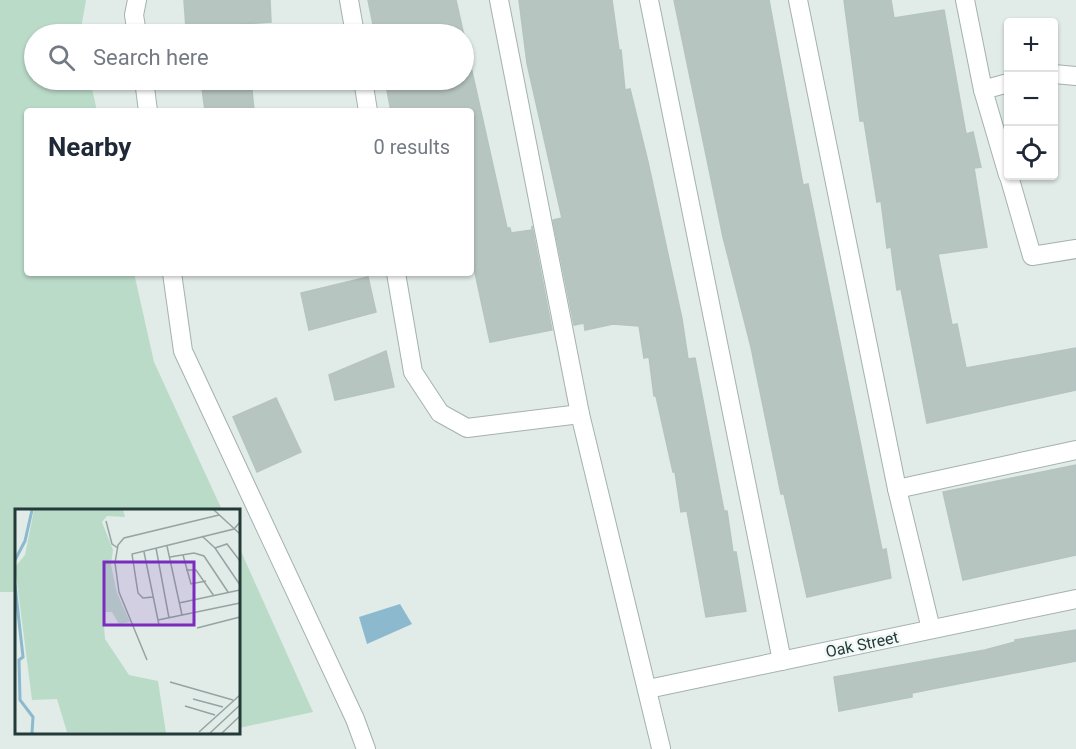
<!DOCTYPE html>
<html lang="en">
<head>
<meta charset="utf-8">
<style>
  :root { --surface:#fff; --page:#f6f6f7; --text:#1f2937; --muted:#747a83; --line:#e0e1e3 }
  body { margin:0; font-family:Roboto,sans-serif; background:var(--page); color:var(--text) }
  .controls { position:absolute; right:18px; top:18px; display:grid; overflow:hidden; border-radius:6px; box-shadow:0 2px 4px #0004 }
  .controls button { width:54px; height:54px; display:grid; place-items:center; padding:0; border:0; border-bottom:2px solid var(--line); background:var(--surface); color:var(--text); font:30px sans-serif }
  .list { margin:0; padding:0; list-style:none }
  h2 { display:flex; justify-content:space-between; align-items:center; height:78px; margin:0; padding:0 24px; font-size:26px }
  h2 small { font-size:20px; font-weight:400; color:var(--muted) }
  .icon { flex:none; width:33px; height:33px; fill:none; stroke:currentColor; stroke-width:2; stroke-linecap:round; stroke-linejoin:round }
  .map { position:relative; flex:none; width:1076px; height:749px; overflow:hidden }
  .search { position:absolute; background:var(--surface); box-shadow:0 2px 4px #0004; left:24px; top:24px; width:450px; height:66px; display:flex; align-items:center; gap:15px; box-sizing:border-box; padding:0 21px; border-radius:33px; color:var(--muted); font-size:22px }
  .panel { position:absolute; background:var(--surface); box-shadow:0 2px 4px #0004; left:24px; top:108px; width:450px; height:168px; border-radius:6px }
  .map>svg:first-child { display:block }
  .green { fill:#bbdbc9 }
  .water { fill:#8cb9cd }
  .building { fill:#b7c5c1; stroke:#b4c4c0; stroke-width:1.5 }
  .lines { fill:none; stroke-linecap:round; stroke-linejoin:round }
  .street-casing { stroke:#a4b2b0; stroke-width:20 }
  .street { stroke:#fff; stroke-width:18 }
  .labels { text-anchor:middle; stroke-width:5; stroke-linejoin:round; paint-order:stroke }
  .street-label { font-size:16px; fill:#223a38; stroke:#f1f7f5 }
  .inset-river { fill:none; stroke:#8cb9cd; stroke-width:3 }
  .inset-road { fill:none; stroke:#95a4a2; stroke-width:1.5 }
  .view { fill:#7b2cbf; fill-opacity:0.15; stroke:#7b2cbf; stroke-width:3 }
  .inset-edge { fill:none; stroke:#223a38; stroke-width:3 }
</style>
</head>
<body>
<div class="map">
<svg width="1076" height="749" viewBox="0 0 1076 749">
  <rect width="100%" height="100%" fill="#e1ebe8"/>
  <g class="green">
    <polygon points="0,0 86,0 80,34 34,34 34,80 90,80 97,111 27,111 27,273 134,273 154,362 222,510 16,510 16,592 0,592"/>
    <polygon points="239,547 313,712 239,728"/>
  </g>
  <polygon class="water" points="400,604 412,624 367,644 359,617"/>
  <g class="building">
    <polygon points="184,0 270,0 271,22 241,24 241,28 245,28 246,34 196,34 196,27 186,28"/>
    <polygon points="368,0 456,0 507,228 510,228 511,233 532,230 532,226 552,330 490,342 474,268 471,269 471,112 479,111 391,111 385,80 464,80 464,34 375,34"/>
    <polygon points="519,0 612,0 619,50 621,50 625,90 630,89 648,162 682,319 688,359 695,358 724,511 727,511 733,552 736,552 746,611 706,617 687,511 681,512 675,472 673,472 656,396 654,396 649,357 644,358 639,326 613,324 585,330 584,323 574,325 553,220 562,218 527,63"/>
    <polygon points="674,0 769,0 803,185 808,184 882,550 886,549 891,578 807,597 784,494 781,494 751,347 723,237"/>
    <polygon points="844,0 891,0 894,18 944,10 966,134 973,132 981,167 974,168 987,247 938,254 952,325 957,324 966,368 1076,348 1076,390 927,423 901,289 897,290 891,247 887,248 881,201 877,202 864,121 860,121"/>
    <polygon points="201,80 251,80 254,111 205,111"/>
    <polygon points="368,277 376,312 309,330 301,293"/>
    <polygon points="386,351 394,387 335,400 329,375"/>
    <polygon points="276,398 301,452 257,472 233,417"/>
    <polygon points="1076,465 1076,555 963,580 943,492"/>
    <polygon points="1076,630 1076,661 947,686 912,693 912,697 839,711 834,677 985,650 1015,642 1015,640"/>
  </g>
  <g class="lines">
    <g class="street-casing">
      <g id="street">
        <polyline points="137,0 134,15 137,34"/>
        <polyline points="349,0 355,34"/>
        <polyline points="499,0 580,414 661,748"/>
        <polyline points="649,0 782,661"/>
        <polyline points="798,0 897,489 931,629"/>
        <polyline points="965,0 983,90 1008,175"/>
        <polyline points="1054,74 1076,76"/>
        <polyline points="144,80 148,111"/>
        <polyline points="363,80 368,111"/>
        <polyline points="983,90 1008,83"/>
        <polyline points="1009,176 1032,256 1076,249"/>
        <polyline points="172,273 183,351 355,719 366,749"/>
        <polyline points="396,273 413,372 440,413 467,428 580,414"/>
        <polyline points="897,489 1076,450"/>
        <polyline points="648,689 1076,599"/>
      </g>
    </g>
    <use href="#street" class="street"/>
  </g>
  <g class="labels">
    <g class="street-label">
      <text transform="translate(862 644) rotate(-12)" y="6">Oak Street</text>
    </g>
  </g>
  <g transform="translate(15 509)">
    <rect width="225" height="225" fill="#e1ebe8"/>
    <path d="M 19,1 L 108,1 L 110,8 L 92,7 L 87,13 L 98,41 L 96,56 L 102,84 L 115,113 L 104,115 L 97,103 L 88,103 L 90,130 L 114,166 L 143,172 L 151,224 L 52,223 L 42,190 L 17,191 L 0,58 L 10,46 Z" fill="#bbdbc9"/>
    <path class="inset-river" d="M 0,51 L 10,32 L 17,1M 0,76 L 8,148 L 4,151 L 5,191 L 18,208 L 17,224"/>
    <path class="inset-road" d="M 199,1 L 225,25M 91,12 L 97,35 L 103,39M 187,27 L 200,39 L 225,76M 152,37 L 167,106M 141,39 L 154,109M 200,39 L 212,35 L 225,52M 129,43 L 144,116M 168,46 L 176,75 L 191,72M 155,48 L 179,44 L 189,47 L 213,83M 171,61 L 181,61 L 199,87M 138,88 L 128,89 L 123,84 L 117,45 L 219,20 L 225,13M 164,94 L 225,81M 143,111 L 225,94M 182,119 L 225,108M 132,151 L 104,83 L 100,54 L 103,36 L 109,29 L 204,6M 155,173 L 218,191M 178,190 L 208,198M 170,197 L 200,206M 184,223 L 225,186M 195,224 L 225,196M 207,224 L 225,207"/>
    <path class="view" d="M 89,53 L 179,53 L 179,116 L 89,116 Z"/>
    <rect width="225" height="225" class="inset-edge"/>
  </g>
</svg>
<div class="controls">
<button>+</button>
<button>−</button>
<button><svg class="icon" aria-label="locate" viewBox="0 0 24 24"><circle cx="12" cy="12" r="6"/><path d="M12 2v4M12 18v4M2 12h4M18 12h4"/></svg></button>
</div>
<div class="search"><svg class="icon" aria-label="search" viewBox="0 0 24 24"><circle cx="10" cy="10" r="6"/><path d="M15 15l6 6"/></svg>Search here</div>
<section class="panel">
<h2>Nearby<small>0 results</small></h2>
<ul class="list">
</ul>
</section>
</div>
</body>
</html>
